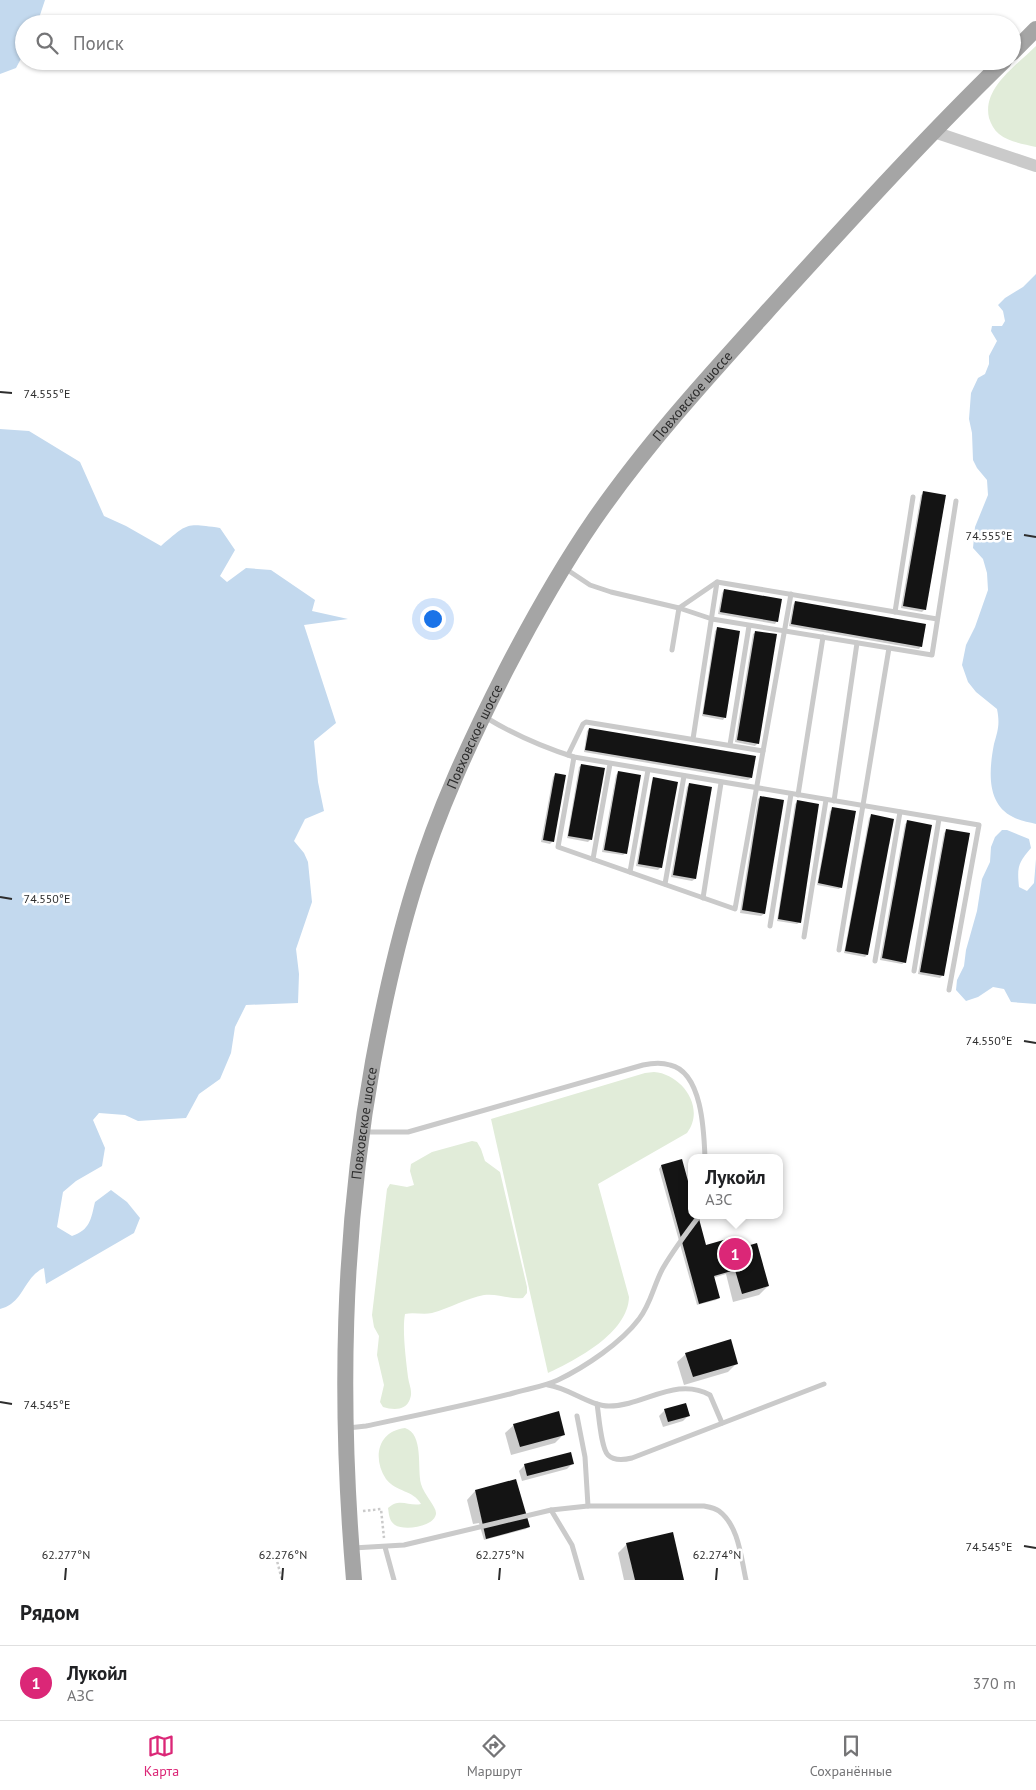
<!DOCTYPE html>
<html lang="ru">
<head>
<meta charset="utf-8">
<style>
  :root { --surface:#fff; --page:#f6f6f6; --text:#202124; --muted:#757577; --line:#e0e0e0; --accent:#db2777 }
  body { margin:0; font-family:"PT Sans",sans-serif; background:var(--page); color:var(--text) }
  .you { position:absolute; left:432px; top:618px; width:18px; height:18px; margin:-12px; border:4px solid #fff; border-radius:50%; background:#1a73e8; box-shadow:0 0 0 8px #1a73e833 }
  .badge { display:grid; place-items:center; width:32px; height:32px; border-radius:50%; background:var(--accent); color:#fff; font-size:16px; font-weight:700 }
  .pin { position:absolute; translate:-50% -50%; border:2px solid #fff; box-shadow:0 1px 5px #0006 }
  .popup { position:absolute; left:688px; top:1154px; width:95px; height:65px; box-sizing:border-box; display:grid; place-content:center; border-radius:10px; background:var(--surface); filter:drop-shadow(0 1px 4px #0005); font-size:16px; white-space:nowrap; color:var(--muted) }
  .popup b { font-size:19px; color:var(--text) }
  .popup::after { content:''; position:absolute; left:50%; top:100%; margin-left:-10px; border:10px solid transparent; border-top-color:var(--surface) }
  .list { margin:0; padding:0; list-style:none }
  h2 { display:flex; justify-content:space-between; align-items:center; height:65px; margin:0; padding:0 20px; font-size:21px }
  h2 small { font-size:16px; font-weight:400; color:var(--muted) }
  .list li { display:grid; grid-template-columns:32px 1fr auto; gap:15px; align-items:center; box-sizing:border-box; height:75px; padding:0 20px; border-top:1px solid var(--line) }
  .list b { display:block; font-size:19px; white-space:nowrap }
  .list p { margin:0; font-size:16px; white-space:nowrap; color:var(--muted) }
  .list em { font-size:16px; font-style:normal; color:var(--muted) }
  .icon { flex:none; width:28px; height:28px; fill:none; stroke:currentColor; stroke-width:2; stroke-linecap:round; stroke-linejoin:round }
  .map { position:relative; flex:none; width:1036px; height:1580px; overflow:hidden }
  .search { position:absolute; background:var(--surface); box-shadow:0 1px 4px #0004; left:15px; right:15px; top:15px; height:55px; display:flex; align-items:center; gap:12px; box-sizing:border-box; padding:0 18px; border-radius:28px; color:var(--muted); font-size:19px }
  .sheet { height:140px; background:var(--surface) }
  nav { display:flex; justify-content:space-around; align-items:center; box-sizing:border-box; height:70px; border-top:1px solid var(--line); background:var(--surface); font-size:14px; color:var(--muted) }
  nav a { display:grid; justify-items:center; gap:2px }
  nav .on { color:var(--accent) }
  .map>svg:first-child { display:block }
  .green { fill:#e1ecd9 }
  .water { fill:#c3d9ee }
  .shadow { fill:#0003 }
  .building { fill:#141414 }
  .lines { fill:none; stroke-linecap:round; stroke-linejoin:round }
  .path { stroke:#cacaca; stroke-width:2.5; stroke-dasharray:2.5 2.5; stroke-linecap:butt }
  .service { stroke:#cacaca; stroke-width:5 }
  .tertiary { stroke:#cacaca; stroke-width:12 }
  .primary { stroke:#a5a5a5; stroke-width:16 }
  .ticks { fill:none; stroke:#2d2d2d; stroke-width:2 }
  .labels { text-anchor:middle; stroke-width:5; stroke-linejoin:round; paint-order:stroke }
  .street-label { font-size:14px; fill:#2d2d2d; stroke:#fff }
  .ticks-label { font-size:12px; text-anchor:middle; fill:#2d2d2d; stroke:#fff; stroke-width:5; stroke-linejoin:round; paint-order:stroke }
</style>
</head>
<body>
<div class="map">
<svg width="1036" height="1580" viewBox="0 0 1036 1580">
  <rect width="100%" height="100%" fill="#fff"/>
  <g class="green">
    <path d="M 1036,46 L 1036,147 C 1024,144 1009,142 999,134 C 994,130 991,124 989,118 C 982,88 1017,65 1036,46 Z"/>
    <path d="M 654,1072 C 682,1074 706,1108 687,1133 L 598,1184 L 629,1297 C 628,1333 576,1360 548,1373 L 491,1119 L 645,1073 Z"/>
    <path d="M 472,1141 L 477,1142 L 481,1149 L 485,1161 L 500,1172 L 527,1287 L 527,1293 L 523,1298 C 511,1300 497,1293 484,1295 C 467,1298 450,1308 432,1313 C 423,1315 414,1312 405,1314 C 402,1330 406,1360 408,1377 C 409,1385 413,1391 410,1399 C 406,1411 393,1410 383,1407 L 380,1402 L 384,1385 L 377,1355 L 379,1336 L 374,1327 L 372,1315 L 387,1189 L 390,1184 L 407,1187 L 414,1185 L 410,1171 L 411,1164 L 432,1152 Z"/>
    <path d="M 405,1428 C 424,1434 417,1468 421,1484 C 424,1495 437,1507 436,1514 C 434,1527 404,1531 395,1525 C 389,1521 389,1514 388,1508 C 400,1497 409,1507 421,1504 C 413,1490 396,1492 386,1479 C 372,1458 378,1431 405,1428 Z"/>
  </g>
  <g class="water">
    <polygon points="0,0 45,0 37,24 24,24 24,53 16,68 0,74"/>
    <path d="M 1036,274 L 1036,824 C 1029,822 1020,821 1013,817 C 986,804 989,770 994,744 C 998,730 1000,724 997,709 L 976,692 L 968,682 L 962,665 L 966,645 L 975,627 L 988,590 L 987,573 L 983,559 L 973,548 L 975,527 L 988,495 L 987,480 L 977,468 L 973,460 L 972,433 L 969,419 L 971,393 L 978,378 L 985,374 L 989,364 L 989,356 L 997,341 L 991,331 L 992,326 L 1002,326 L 1005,321 L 1003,311 L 998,305 L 1005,298 L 1023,287 Z"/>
    <path d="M 0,429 L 29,431 L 80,462 L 104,516 L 126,526 L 161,546 C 188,523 185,523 220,528 L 235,550 L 220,576 L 227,582 L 246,568 L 271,570 L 315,600 L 312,611 L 348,619 L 304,625 L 336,723 L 314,741 L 318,782 L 324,811 L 305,819 L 294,841 L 304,853 L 308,862 L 312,902 L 296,949 L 299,974 L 298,1003 L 246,1005 L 235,1027 L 231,1053 L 220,1079 L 199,1094 L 186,1118 L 138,1121 L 125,1115 L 99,1113 L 93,1120 L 105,1148 L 102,1166 L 76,1181 L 63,1192 L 57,1227 L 72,1236 C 90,1230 91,1219 95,1202 L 111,1190 L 127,1202 L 140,1218 L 134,1233 L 46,1284 L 44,1268 C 27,1275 25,1294 11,1304 C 8,1306 4,1308 0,1309 Z"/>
    <path d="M 1002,830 L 1007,830 L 1029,839 L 1031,848 C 1018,863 1017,867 1019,887 L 1027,891 L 1034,883 L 1036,859 L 1036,1004 L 1011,1002 L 1004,989 L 993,987 L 978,997 L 966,1001 L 956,990 L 957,980 L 964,966 L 966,950 L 977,911 L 982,879 L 990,862 L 991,847 L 995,837 Z"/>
  </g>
  <g class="shadow">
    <polygon points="924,493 925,609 922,612 901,608 921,495"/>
    <polygon points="724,590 777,621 775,624 718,614 722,593"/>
    <polygon points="795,602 921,646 919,649 789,626 793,605"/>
    <polygon points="718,628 725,717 723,720 702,716 715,631"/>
    <polygon points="756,632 758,743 755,746 735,742 753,634"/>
    <polygon points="589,729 751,778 748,780 584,752 587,731"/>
    <polygon points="582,765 591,839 588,842 567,838 579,767"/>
    <polygon points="619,772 626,853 623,855 602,852 616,775"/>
    <polygon points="555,775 553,841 550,844 541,842 553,777"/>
    <polygon points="654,779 661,867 658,870 636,866 652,781"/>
    <polygon points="689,785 695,879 692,881 671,877 687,787"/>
    <polygon points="761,797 764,914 761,916 740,913 758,799"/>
    <polygon points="797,802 800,922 797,924 777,921 795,804"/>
    <polygon points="833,809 841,887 839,889 817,885 830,811"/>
    <polygon points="871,816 867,955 865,957 844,953 869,818"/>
    <polygon points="908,822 905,962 902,964 880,960 905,824"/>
    <polygon points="946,831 942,976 940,978 918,974 944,833"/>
    <polygon points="681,1161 691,1197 691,1215 705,1246 729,1252 768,1286 759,1295 733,1302 726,1274 713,1278 719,1298 716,1300 697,1305 659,1169 661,1166"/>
    <polygon points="686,1354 736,1364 728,1372 684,1385 677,1362"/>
    <polygon points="665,1410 688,1416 683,1421 663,1427 659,1416"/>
    <polygon points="514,1425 564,1434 555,1443 511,1455 505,1433"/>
    <polygon points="573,1463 567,1469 522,1481 519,1471 525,1465"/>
    <polygon points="475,1491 528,1527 526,1529 484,1540 479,1523 473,1524 467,1500"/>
    <polygon points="627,1544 683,1580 624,1580 618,1553"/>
  </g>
  <g class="building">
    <polygon points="923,491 946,495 926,610 903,606"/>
    <polygon points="724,589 782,599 778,622 720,612"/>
    <polygon points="795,601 926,624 922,647 791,624"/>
    <polygon points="717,627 740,631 726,718 703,714"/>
    <polygon points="755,631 777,634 759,744 737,740"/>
    <polygon points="589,728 756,756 752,778 585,750"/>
    <polygon points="581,764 605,768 592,840 568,836"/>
    <polygon points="618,771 641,775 627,854 604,850"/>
    <polygon points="555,773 566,775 554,842 543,840"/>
    <polygon points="653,777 678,782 662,868 638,864"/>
    <polygon points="689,783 712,787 696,879 673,875"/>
    <polygon points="760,796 784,800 765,914 742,910"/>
    <polygon points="797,800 819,804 801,923 778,919"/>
    <polygon points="832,807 856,811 842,888 818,883"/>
    <polygon points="871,814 894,819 868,955 845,951"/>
    <polygon points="907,820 932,825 906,963 882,958"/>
    <polygon points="946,829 970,833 944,976 920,972"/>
    <polygon points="682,1159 691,1192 691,1215 698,1215 706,1245 727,1239 730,1251 757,1243 769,1286 742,1294 735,1270 714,1276 720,1298 699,1304 661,1165"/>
    <polygon points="731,1339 738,1364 693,1377 685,1353"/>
    <polygon points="686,1403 690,1416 668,1422 664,1409"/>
    <polygon points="559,1411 565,1435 520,1447 513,1424"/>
    <polygon points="571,1452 574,1464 527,1476 524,1464"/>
    <polygon points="516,1479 530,1527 486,1539 475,1490"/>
    <polygon points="673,1532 684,1580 635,1580 626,1543"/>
  </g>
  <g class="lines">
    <g class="path">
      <polyline points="363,1511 381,1509 384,1538"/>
      <polyline points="276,1557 282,1580"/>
    </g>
    <g class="service">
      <polyline points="566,569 590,585 611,592 679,608 712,619 932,655 956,501"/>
      <polyline points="895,612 913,497"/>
      <polyline points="672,650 679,608 717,582 937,619"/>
      <path d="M 485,717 C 513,734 542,747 574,757 L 979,825 L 949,990"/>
      <polyline points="693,739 717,582"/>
      <polyline points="730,745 749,626"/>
      <polyline points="568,755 583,724 586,722 763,751"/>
      <polyline points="574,757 558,847 735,909 791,594"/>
      <polyline points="798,795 823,637"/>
      <polyline points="834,801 857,643"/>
      <polyline points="593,859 610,764"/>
      <polyline points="630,872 648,770"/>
      <polyline points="665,884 684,776"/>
      <polyline points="703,898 721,783"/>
      <polyline points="770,926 791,794"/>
      <polyline points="804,937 826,800"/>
      <polyline points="839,950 889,648"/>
      <polyline points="875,961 900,812"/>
      <polyline points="914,971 939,819"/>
      <path d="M 364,1132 L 408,1132 L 643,1065 C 652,1063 661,1062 670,1065 C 702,1072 704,1131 705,1158"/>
      <path d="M 548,1385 C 569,1388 590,1406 609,1406 C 644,1406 676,1376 710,1395 L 722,1423"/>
      <path d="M 597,1404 C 599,1416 601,1448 608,1455 C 614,1461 624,1460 632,1458 L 824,1384"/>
      <polyline points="577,1416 585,1457 588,1506"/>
      <path d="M 348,1428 L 366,1426 C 414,1416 463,1406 510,1394 C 526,1389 543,1387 558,1380 C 585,1367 621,1343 639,1319 C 651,1304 654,1284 663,1268 C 674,1249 687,1232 700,1215"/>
      <path d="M 551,1510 L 588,1506 L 704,1506 C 709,1507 715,1508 719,1511 C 739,1526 741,1558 746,1580"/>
      <polyline points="385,1547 394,1580"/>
      <polyline points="353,1548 404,1545 551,1510 572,1545 582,1580"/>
    </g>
    <polyline class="tertiary" points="934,132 1036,166"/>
    <g class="primary">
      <polyline points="1012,53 1036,29"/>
      <path id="s1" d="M 354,1580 C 339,1405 342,1235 373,1062 C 384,1002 397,943 415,885 C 438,810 471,739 506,670 C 533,618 561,568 594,520 C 650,439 717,367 783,294 C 855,215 927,136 1004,61"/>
    </g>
  </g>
  <path class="ticks" d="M 0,392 L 12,393M 1024,535 L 1036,537M 0,897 L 12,899M 1024,1041 L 1036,1043M 0,1402 L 12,1404M 1024,1546 L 1036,1548M 65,1580 L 66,1568M 282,1580 L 283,1568M 499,1580 L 500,1568M 716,1580 L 717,1568"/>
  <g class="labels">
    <g class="street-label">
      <text dy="5" stroke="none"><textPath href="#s1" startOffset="1268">Повховское шоссе</textPath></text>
      <text dy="5" stroke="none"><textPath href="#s1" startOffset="862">Повховское шоссе</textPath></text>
      <text dy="5" stroke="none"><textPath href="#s1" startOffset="458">Повховское шоссе</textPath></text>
    </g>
  </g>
  <g class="ticks-label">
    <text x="47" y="398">74.555°E</text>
    <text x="989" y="540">74.555°E</text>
    <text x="47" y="903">74.550°E</text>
    <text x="989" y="1045">74.550°E</text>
    <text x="47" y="1409">74.545°E</text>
    <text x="989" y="1551">74.545°E</text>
    <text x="66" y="1559">62.277°N</text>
    <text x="283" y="1559">62.276°N</text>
    <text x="500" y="1559">62.275°N</text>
    <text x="717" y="1559">62.274°N</text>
  </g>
</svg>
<div class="you"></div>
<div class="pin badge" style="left:735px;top:1254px">1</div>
<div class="popup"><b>Лукойл</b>АЗС</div>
<div class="search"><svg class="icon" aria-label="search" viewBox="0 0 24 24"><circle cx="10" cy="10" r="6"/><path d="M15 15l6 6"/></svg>Поиск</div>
</div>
<section class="sheet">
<h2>Рядом<small></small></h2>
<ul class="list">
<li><span class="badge">1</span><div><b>Лукойл</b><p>АЗС</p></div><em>370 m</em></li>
</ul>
</section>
<nav>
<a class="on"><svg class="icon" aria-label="map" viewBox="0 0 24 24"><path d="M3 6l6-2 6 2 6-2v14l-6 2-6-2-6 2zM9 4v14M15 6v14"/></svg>Карта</a>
<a><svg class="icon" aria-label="directions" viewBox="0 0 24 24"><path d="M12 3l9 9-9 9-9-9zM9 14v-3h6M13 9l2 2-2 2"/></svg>Маршрут</a>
<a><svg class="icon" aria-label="saved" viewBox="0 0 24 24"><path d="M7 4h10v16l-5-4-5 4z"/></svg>Сохранённые</a>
</nav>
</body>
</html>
